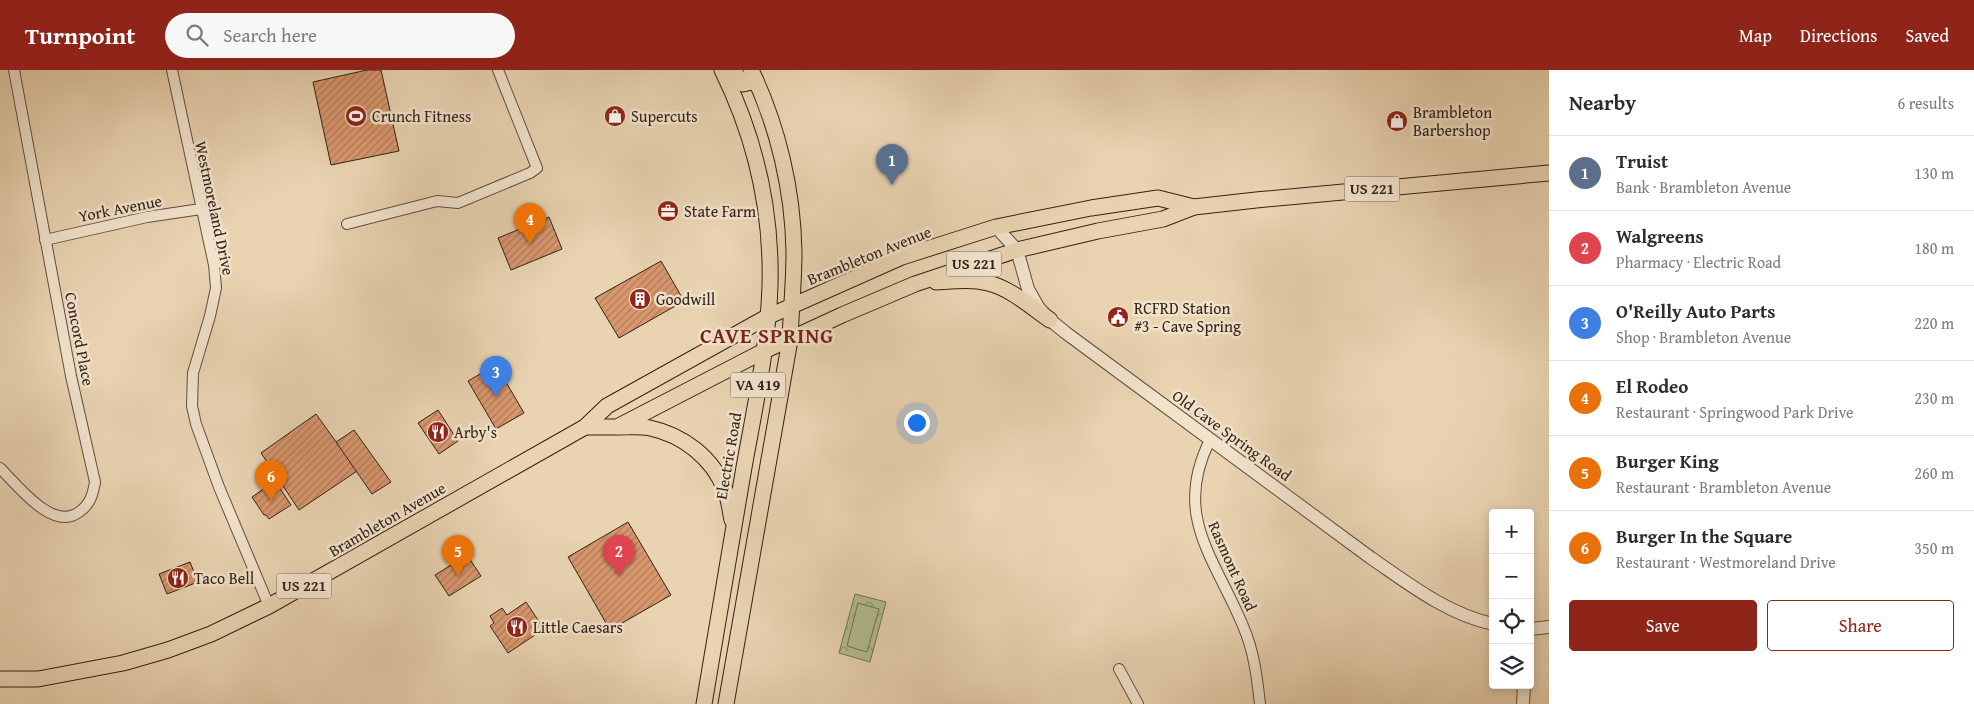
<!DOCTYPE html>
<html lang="en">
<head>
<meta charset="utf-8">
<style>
  :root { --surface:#fff; --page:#f7f7f7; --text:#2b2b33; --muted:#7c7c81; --line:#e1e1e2; --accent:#8f2418 }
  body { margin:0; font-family:"Gentium Book Plus",serif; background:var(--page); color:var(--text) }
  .controls { position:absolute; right:15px; bottom:15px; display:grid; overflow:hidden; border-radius:5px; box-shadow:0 2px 8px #0003 }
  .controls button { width:45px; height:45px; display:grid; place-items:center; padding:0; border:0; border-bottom:1px solid var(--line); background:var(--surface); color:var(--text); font:25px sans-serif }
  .you { position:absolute; left:916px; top:352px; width:18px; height:18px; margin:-12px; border:4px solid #fff; border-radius:50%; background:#1a73e8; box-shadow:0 0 0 8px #1a73e833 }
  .badge { display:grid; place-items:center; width:32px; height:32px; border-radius:50%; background:var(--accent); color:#fff; font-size:16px; font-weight:700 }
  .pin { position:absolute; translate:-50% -41px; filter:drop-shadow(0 1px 2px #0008) }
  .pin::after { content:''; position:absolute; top:26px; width:18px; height:15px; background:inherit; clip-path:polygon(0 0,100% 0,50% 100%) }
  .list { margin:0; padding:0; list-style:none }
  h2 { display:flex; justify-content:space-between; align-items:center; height:65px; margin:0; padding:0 20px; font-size:21px }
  h2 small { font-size:16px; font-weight:400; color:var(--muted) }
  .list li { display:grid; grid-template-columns:32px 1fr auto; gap:15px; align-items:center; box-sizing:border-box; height:75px; padding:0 20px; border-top:1px solid var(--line) }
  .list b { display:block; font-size:19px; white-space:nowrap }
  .list p { margin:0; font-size:16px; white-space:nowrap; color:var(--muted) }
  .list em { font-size:16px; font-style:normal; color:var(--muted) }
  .actions { display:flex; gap:10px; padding:15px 20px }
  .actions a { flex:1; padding:11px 0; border:1px solid var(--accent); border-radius:5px; text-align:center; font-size:18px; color:var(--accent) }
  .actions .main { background:var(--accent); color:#fff }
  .icon { flex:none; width:28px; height:28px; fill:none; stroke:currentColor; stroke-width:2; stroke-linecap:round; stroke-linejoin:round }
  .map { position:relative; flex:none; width:1549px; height:634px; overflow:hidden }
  header { display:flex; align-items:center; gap:30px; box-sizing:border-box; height:70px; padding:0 25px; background:var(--accent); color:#fff }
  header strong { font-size:24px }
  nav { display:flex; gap:28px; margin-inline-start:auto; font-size:18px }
  .search { width:350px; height:45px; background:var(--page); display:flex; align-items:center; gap:12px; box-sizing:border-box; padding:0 18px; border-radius:28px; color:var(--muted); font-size:19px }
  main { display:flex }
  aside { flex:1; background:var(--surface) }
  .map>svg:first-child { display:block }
  .park { fill:url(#park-crowns); stroke:#727053 }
  .pitch { fill:#b2be8f; stroke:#727053 }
  .building { fill:url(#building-hatch); stroke:#322117 }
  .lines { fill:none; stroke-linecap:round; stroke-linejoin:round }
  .minor-casing { stroke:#604e3e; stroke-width:12 }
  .tertiary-casing { stroke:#604e3e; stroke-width:14 }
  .primary-casing { stroke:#322117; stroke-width:17 }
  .minor { stroke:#f1e2cc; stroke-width:10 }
  .tertiary { stroke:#f1e2cc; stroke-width:12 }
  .primary { stroke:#e9d3b1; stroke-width:15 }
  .labels { text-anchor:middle; stroke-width:5; stroke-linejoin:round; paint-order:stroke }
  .shield { fill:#f1e2cc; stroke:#6b5b4d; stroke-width:1 }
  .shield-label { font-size:15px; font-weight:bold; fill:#322117 }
  .poi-label { font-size:16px; fill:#322117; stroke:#f1e2cc; text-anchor:start }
  .street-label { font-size:16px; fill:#322117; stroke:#f1e2cc }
  .district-label { font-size:21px; font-weight:bold; letter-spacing:1px; fill:#7a1f14; stroke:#f1e2cc }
</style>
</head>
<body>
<header>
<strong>Turnpoint</strong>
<div class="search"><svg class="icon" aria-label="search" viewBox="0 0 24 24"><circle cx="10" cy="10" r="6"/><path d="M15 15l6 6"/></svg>Search here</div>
<nav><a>Map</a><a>Directions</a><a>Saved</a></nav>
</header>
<main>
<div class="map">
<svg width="1549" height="634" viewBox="0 0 1549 634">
  <defs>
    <pattern id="park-crowns" width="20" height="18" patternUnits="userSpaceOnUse" patternTransform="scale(1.25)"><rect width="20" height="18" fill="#b2be8f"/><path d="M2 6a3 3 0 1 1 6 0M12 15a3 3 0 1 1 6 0" fill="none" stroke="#919a74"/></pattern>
    <pattern id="building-hatch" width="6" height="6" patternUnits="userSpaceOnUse" patternTransform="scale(1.25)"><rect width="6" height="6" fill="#d9976e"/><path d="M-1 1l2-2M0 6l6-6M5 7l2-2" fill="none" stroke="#b17b59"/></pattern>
  </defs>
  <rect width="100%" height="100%" fill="#e9d3b1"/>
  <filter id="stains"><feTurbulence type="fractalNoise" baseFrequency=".004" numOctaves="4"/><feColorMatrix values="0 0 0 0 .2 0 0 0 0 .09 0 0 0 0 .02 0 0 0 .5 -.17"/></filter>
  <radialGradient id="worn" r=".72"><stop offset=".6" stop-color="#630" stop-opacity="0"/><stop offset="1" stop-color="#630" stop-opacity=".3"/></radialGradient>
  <polygon class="park" points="855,524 886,532 870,592 839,583"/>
  <polygon class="pitch" points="858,533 879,539 867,582 847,576"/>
  <g class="building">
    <polygon points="367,0 381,0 399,81 331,95 313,12"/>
    <polygon points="549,147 562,179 511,200 498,168"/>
    <polygon points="661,191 684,231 619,268 595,228"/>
    <polygon points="496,295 524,343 496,359 468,311"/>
    <polygon points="438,340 458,371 439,384 418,353"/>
    <polygon points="316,344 357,401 299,440 261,383"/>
    <polygon points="354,360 391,412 372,424 336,372"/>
    <polygon points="275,411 291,435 269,449 266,445 264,445 252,427"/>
    <polygon points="628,452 671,525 610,560 568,487"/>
    <polygon points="467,485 481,506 449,526 435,505"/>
    <polygon points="190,492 198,512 167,524 159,504"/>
    <polygon points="526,532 544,559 508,583 490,556 494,553 490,546 502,538 507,545"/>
  </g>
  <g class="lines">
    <g class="minor-casing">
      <g id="minor">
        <polyline points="172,0 214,195 216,218 210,246 193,303 192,336 196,354 219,417 269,536"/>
        <polyline points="347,154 437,131 458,133 530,103 537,98 498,0"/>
        <polyline points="45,170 147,147 201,139"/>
        <path d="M 1210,370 C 1172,446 1215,488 1243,556 C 1254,581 1257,607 1260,634"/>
        <path d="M 0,398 C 17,415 53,462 79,442 C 90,435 93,424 95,412 L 71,306 L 14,0"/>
        <polyline points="1119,599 1138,634"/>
      </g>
    </g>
    <g class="tertiary-casing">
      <g id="tertiary">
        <path d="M 996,157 L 1017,180 L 1028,219 L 1038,237 L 1050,250 L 1066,263 L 1371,488 C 1409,514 1447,544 1493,554"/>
        <polyline points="1530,559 1549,557"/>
        <polyline points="1523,634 1524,615"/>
      </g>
    </g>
    <g class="primary-casing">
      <g id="primary">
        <polyline points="733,0 743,14 756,11"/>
        <path d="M 936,212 C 954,211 971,209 988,213 C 1010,218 1031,237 1050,250"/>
        <polyline points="585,357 617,357 764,281 842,245 915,214 1017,180 1098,161 1163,149 1194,137 1256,130 1549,103"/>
        <path d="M 619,357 C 629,357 640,356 650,358 C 683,365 713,388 725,420 C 729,429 730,441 732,450"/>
        <polyline points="0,609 38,609 123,593 168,580 211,564 269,536 585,357 607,336 767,247 902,187 996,157 1091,138 1158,128 1194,137"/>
        <path d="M 704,634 C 717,557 730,480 743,403 C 754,341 768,278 770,216 C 772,141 755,67 722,0"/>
        <path d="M 726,634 L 790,270 C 791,241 794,211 794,182 C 793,120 778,56 751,0"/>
      </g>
    </g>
    <use href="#minor" class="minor"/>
    <use href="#tertiary" class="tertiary"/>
    <use href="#primary" class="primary"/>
  </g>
  <defs>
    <g id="stadium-disc" transform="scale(1.125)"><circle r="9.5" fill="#8f2418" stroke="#f1e2cc"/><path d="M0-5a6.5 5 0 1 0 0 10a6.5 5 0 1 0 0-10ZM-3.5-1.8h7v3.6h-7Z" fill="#fff"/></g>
    <g id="shop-disc" transform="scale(1.125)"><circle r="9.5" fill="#8f2418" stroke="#f1e2cc"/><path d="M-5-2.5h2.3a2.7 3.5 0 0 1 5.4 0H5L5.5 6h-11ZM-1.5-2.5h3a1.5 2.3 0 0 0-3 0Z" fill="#fff"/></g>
    <g id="office-disc" transform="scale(1.125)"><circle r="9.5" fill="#8f2418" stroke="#f1e2cc"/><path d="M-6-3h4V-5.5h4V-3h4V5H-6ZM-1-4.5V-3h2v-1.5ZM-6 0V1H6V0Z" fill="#fff"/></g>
    <g id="building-disc" transform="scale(1.125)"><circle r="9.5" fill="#8f2418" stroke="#f1e2cc"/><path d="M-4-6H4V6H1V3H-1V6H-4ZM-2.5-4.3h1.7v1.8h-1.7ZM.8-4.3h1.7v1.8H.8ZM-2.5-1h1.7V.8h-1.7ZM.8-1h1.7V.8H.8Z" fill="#fff"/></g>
    <g id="civic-disc" transform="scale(1.125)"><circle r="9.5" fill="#8f2418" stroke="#f1e2cc"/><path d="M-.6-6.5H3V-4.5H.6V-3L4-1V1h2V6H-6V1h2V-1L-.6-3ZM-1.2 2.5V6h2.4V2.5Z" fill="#fff"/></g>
    <g id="restaurant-disc" transform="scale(1.125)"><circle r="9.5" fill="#8f2418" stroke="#f1e2cc"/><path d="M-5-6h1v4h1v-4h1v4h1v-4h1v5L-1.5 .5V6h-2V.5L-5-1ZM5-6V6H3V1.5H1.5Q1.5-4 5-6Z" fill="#fff"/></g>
  </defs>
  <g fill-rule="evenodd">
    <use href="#stadium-disc" x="356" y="46"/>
    <use href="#shop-disc" x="615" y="46"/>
    <use href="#shop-disc" x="1397" y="51"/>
    <use href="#office-disc" x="668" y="141"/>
    <use href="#building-disc" x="640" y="229"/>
    <use href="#civic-disc" x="1118" y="247"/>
    <use href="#restaurant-disc" x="438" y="362"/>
    <use href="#restaurant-disc" x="178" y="508"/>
    <use href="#restaurant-disc" x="517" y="557"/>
  </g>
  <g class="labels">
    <g class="shield">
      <rect x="1344.5" y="106.5" width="55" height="25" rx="4"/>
      <rect x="946.5" y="181.5" width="55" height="25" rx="4"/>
      <rect x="730.5" y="302.5" width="55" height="25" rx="4"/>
      <rect x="276.5" y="503.5" width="55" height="25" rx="4"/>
    </g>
    <g class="shield-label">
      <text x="1372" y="124">US 221</text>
      <text x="974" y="199">US 221</text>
      <text x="758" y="320">VA 419</text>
      <text x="304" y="521">US 221</text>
    </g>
    <g class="poi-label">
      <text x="1413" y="48">Brambleton<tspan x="1413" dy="18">Barbershop</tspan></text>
      <text x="372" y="52">Crunch Fitness</text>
      <text x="631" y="52">Supercuts</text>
      <text x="684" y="147">State Farm</text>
      <text x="656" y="235">Goodwill</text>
      <text x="1134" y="244">RCFRD Station<tspan x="1134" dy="18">#3 - Cave Spring</tspan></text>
      <text x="454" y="368">Arby's</text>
      <text x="194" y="514">Taco Bell</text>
      <text x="533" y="563">Little Caesars</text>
    </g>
    <g class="street-label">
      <text transform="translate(120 138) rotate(-11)" y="6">York Avenue</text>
      <text transform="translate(215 138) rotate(78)" y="6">Westmoreland Drive</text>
      <text transform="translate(869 185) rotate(-22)" y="6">Brambleton Avenue</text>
      <text transform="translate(80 269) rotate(79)" y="6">Concord Place</text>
      <text transform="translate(1232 365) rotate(36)" y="6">Old Cave Spring Road</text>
      <text transform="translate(728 386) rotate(-80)" y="6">Electric Road</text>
      <text transform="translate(387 449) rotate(-30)" y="6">Brambleton Avenue</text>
      <text transform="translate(1233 496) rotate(66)" y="6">Rasmont Road</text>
    </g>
    <g class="district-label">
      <text x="767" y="273">CAVE SPRING</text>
    </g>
  </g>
  <rect width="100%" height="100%" filter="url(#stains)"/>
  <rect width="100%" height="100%" fill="url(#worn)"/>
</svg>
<div class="controls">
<button>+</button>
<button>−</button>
<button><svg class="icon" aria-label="locate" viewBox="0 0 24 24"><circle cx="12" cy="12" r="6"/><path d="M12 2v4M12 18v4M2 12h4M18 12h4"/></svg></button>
<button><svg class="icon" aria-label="layers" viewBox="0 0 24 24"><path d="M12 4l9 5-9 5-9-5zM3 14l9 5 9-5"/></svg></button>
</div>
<div class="you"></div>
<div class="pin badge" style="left:892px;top:115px;background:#5c6f8a">1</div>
<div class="pin badge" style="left:619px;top:506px;background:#e0444e">2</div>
<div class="pin badge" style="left:496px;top:327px;background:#3f7fe0">3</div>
<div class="pin badge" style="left:530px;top:174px;background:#e8710a">4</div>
<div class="pin badge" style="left:458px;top:506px;background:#e8710a">5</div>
<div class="pin badge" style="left:271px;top:431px;background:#e8710a">6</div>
</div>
<aside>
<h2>Nearby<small>6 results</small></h2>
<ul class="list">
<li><span class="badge" style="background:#5c6f8a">1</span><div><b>Truist</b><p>Bank · Brambleton Avenue</p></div><em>130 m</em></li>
<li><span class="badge" style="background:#e0444e">2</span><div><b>Walgreens</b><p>Pharmacy · Electric Road</p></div><em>180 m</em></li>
<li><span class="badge" style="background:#3f7fe0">3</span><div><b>O'Reilly Auto Parts</b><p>Shop · Brambleton Avenue</p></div><em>220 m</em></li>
<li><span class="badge" style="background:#e8710a">4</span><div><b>El Rodeo</b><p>Restaurant · Springwood Park Drive</p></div><em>230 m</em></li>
<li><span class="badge" style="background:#e8710a">5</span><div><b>Burger King</b><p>Restaurant · Brambleton Avenue</p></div><em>260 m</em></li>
<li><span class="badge" style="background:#e8710a">6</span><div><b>Burger In the Square</b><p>Restaurant · Westmoreland Drive</p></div><em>350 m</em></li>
</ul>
<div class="actions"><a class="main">Save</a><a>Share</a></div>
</aside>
</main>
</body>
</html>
